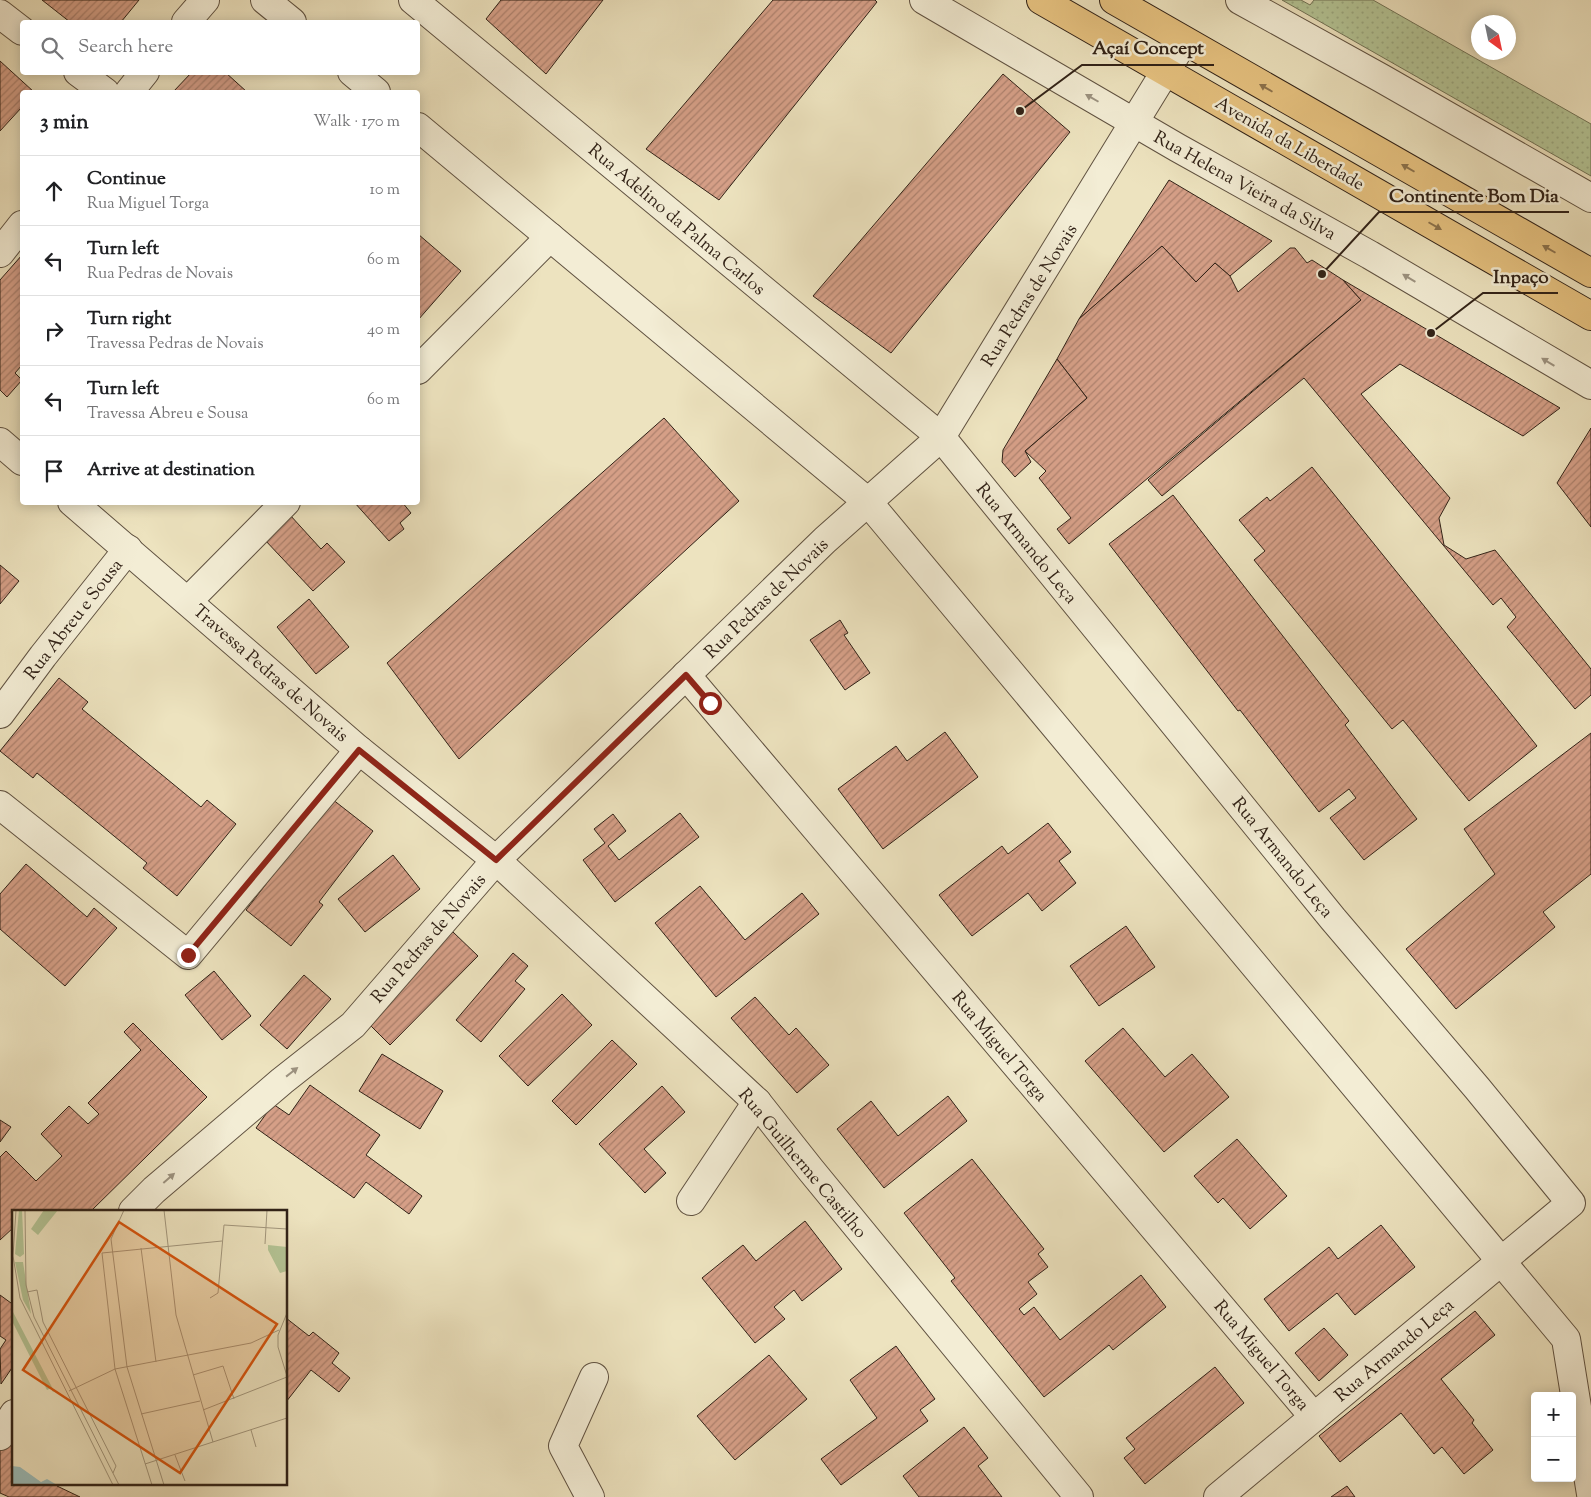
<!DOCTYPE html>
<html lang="en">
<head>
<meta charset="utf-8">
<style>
  :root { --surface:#fff; --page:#f6f6f6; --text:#202124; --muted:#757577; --line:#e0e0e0 }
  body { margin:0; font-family:"Sorts Mill Goudy",serif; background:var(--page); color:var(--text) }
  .controls { position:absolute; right:15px; bottom:15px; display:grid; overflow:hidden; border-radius:5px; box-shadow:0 2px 12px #0003 }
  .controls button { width:45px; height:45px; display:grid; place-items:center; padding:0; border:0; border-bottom:1px solid var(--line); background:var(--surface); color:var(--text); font:25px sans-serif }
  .compass { position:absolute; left:1471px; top:15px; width:45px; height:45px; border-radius:50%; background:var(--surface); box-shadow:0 2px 12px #0003; rotate:147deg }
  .stop { position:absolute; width:15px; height:15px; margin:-11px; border:4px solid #8f2418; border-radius:50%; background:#fff }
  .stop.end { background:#8f2418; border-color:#fff; box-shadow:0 1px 5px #0008 }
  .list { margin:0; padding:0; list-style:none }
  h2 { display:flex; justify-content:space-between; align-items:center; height:65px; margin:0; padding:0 20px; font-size:21px }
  h2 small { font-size:16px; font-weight:400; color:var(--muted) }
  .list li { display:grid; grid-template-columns:32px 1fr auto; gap:15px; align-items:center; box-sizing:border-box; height:70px; padding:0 20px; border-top:1px solid var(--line) }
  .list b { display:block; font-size:19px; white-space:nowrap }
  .list p { margin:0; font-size:16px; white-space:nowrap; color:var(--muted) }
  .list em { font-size:16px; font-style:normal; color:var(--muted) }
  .icon { flex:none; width:28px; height:28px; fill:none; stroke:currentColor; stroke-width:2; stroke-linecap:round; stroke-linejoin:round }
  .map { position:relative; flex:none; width:1591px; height:1497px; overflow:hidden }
  .search { position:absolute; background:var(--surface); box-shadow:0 2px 12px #0003; left:20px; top:20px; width:400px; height:55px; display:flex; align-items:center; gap:12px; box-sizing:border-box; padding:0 18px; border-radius:5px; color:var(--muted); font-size:19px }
  .panel { position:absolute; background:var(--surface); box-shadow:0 2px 12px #0003; left:20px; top:90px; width:400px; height:415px; border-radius:5px }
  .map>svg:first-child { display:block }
  .grass { fill:url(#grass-dots); stroke:#727356 }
  .building { fill:url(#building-hatch); stroke:#312217 }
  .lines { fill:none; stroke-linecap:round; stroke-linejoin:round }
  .minor-casing { stroke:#605241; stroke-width:30 }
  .major-casing { stroke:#312217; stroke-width:30 }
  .minor { stroke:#f3edd5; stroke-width:28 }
  .major { stroke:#e6c280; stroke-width:28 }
  .oneway { fill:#8c724c }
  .oneway2 { fill:#9c9280 }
  .route { stroke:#8f2418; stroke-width:6 }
  .labels { text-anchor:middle; stroke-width:5; stroke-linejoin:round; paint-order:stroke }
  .street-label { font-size:18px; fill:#312217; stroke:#f3edd5 }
  .inset-road { fill:none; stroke:#a2967c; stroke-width:1 }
  .view { fill:#d6540d; fill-opacity:0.15; stroke:#d6540d; stroke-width:2.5 }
  .inset-edge { fill:none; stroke:#312217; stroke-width:2.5 }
  .leader { fill:none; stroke:#312217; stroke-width:2 }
  .callout-dot { fill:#312217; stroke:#f3edd5; stroke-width:2 }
  .callout-label { font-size:19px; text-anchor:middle; font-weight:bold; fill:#312217; stroke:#f3edd5; stroke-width:5; stroke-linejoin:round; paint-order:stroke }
</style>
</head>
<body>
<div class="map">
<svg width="1591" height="1497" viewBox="0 0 1591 1497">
  <defs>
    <pattern id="grass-dots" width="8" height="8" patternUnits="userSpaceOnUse" patternTransform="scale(1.25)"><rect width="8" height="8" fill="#b4c495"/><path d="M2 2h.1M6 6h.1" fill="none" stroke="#9ba880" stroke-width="1.8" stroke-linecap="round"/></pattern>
    <pattern id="building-hatch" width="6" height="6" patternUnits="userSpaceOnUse" patternTransform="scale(1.25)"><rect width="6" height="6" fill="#d59f87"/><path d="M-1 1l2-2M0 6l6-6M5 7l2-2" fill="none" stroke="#ad816d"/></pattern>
  </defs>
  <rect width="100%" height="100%" fill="#ede3bf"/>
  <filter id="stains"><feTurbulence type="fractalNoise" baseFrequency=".004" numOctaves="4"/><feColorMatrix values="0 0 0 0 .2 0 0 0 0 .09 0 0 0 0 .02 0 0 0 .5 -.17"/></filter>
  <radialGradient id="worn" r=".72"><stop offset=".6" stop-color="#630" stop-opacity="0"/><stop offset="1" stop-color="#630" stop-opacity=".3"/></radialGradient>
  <polygon class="grass" points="1282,0 1301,0 1310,5 1314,0 1373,0 1591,124 1591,176"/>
  <g class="building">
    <polygon points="42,0 139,0 121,22 70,22"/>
    <polygon points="501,0 603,0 546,74 486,19"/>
    <polygon points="773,0 875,0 877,2 719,200 646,149"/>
    <polygon points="0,61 34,92 22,92 22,107 0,131"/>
    <polygon points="192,72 225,72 247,92 173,92"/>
    <polygon points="1003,74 1070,132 891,353 813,296"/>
    <polygon points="1169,180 1272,241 1230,276 1215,263 1196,282 1162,246 1079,319"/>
    <polygon points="418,234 461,271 418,320"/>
    <polygon points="1162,246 1196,282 1215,263 1230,276 1238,292 1290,248 1295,248 1307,263 1312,260 1343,280 1361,300 1069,544 1057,529 1071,518 1039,478 1046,471 1025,451 1087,398 1057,359 1079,319"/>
    <polygon points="22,255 22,365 15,373 22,380 7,397 0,390 0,280"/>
    <polygon points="1343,280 1560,408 1523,436 1400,364 1361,394 1450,498 1439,518 1444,545 1466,559 1495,550 1591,669 1591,695 1575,709 1507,627 1516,617 1501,598 1493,605 1304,378 1162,496 1148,480 1361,300"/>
    <polygon points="1057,359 1087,398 1025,451 1031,462 1015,477 1002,462 1003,450"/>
    <polygon points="664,418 739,501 459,759 387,663"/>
    <polygon points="1591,428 1591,527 1557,483"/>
    <polygon points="1312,467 1537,746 1469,801 1403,720 1392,729 1254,560 1265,551 1239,520 1267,497 1270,501"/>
    <polygon points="1173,495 1349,721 1345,725 1417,819 1364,860 1330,818 1356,798 1349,789 1319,812 1240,710 1238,711 1109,544"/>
    <polygon points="354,502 402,502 411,513 400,523 404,529 389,541"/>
    <polygon points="290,515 321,549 327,543 345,562 313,591 264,539"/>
    <polygon points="0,565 19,581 0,604"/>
    <polygon points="309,599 349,647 316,674 277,627"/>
    <polygon points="840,620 848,633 844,635 870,673 845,690 810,640"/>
    <polygon points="59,678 88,702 82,709 201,807 207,800 236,824 177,896 143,868 147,863 37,773 33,778 0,751"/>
    <polygon points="945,732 978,777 883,849 838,789 896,746 907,761"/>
    <polygon points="1591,733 1591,874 1543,912 1555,927 1456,1009 1406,949 1495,874 1464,829"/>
    <polygon points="332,799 373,831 319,902 323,905 291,946 246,910"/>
    <polygon points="680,813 699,837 615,902 583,860 605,843 594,829 613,814 626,831 608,846 619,860"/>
    <polygon points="1048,823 1071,852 1059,861 1076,883 1042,911 1028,893 972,936 939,895 1002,846 1008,854"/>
    <polygon points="393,855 420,889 365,932 338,899"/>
    <polygon points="26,864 87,917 94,908 117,928 65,986 0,929 0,894"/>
    <polygon points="700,886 745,940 802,893 819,914 716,997 655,923"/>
    <polygon points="1126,926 1155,967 1099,1006 1070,966"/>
    <polygon points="453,932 478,956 390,1045 365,1020"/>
    <polygon points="513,953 528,966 515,981 525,989 481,1042 456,1020"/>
    <polygon points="214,971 251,1016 222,1040 185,995"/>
    <polygon points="304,975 331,999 287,1049 260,1025"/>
    <polygon points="562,994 592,1025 528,1086 499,1056"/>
    <polygon points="755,997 789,1035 796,1028 829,1065 797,1093 731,1018"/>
    <polygon points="133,1023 207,1097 91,1211 14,1211 14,1227 0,1240 0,1157 6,1151 36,1181 62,1156 41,1134 69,1106 88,1124 99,1114 88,1103 141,1050 124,1032"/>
    <polygon points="1123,1028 1165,1077 1192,1054 1229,1097 1164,1152 1085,1061"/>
    <polygon points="612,1040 637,1064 576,1125 552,1101"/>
    <polygon points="382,1054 443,1091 420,1129 359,1091"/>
    <polygon points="310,1085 380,1135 366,1155 422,1196 409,1214 366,1182 354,1198 256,1128 273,1104 289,1115"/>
    <polygon points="662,1086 685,1112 644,1149 666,1173 645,1193 599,1144"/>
    <polygon points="948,1096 967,1121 884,1188 837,1129 871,1101 898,1136"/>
    <polygon points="0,1120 11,1127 0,1142"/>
    <polygon points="1237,1139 1287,1196 1250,1229 1223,1198 1218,1203 1194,1176"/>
    <polygon points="972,1159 1044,1249 1038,1254 1048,1267 1028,1282 1037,1294 1019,1309 1024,1315 1034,1307 1060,1340 1141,1275 1166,1307 1113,1350 1109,1345 1044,1397 951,1281 955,1278 904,1213"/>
    <polygon points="805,1221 842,1269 802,1301 794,1290 774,1307 785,1319 755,1343 702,1278 743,1245 756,1261"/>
    <polygon points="1381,1225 1415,1267 1355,1315 1337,1293 1289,1331 1264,1299 1329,1247 1338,1259"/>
    <polygon points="0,1295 11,1303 14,1299 14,1365 1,1384 0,1349 6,1340 0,1336"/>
    <polygon points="1475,1311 1495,1335 1441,1379 1474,1420 1472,1423 1493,1450 1464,1474 1442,1447 1434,1454 1401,1413 1340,1462 1319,1436"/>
    <polygon points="286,1318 309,1336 313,1332 339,1353 332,1363 350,1378 339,1392 311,1370 286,1402"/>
    <polygon points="1324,1328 1348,1355 1319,1381 1295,1353"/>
    <polygon points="896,1346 935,1399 920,1410 928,1421 841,1485 821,1459 877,1418 850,1380"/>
    <polygon points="769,1355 807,1399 735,1460 697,1416"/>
    <polygon points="1215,1367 1244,1403 1145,1484 1124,1458 1135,1449 1126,1438"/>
    <polygon points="14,1407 14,1483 59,1483 57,1486 80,1497 9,1497 0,1493 0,1435"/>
    <polygon points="964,1427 988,1458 978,1466 1002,1497 919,1497 903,1476"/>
    <polygon points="1347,1486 1355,1497 1331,1497"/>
  </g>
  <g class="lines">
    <g class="minor-casing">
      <g id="minor">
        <polyline points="265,0 292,22"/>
        <polyline points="413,0 941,437 1333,919 1477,1088 1571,1203 1218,1497"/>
        <polyline points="924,0 1178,148 1370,255 1591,385"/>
        <polyline points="1240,0 1381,78 1591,198"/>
        <polyline points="0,14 22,31"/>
        <polyline points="186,22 205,0"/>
        <polyline points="78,72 105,92"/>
        <polyline points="352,72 376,92"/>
        <polyline points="129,92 145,72"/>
        <polyline points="418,127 868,502 1566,1339 1591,1494"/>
        <polyline points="0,253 22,225"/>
        <polyline points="418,370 550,237"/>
        <polyline points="0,442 22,461"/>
        <polyline points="72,502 359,750 496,860 757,1102 810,1169 1079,1497"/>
        <polyline points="188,601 286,502"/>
        <polyline points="686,675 1314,1417"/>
        <polyline points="0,714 43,656 128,549"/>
        <polyline points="0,805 188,955 359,750"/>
        <polyline points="691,1201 757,1102"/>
        <polyline points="133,1211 154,1190 282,1081 353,1025 496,860 825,540 941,437 1184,41"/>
        <polyline points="0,1436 14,1414"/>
        <polyline points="590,1497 563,1446 594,1377"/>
      </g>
    </g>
    <g class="major-casing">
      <g id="major">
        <polyline points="1041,0 1591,316"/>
        <polyline points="1114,0 1591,273"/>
      </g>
    </g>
    <use href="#minor" class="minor"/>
    <use href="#major" class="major"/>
  </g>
  <defs><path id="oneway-solid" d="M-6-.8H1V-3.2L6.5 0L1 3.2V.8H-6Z" transform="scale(1.25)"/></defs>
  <g class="oneway">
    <use href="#oneway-solid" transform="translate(1266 88) rotate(-150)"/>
    <use href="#oneway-solid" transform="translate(1408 168) rotate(-150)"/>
    <use href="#oneway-solid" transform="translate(1435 226) rotate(30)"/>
    <use href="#oneway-solid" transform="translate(1549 249) rotate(-150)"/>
  </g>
  <g class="oneway2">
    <use href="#oneway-solid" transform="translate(1092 98) rotate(-150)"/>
    <use href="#oneway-solid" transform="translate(1409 278) rotate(-149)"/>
    <use href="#oneway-solid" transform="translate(1548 362) rotate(-149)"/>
    <use href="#oneway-solid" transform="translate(292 1072) rotate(-38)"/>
    <use href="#oneway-solid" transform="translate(169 1178) rotate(-41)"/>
  </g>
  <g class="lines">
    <polyline class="route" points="188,955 359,750 496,860 686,675 710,703"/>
  </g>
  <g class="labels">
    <g class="street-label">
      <text transform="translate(1290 143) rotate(30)" y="6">Avenida da Liberdade</text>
      <text transform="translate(1245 185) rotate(29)" y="6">Rua Helena Vieira da Silva</text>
      <text transform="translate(677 219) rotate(40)" y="6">Rua Adelino da Palma Carlos</text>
      <text transform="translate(1029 295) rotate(-58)" y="6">Rua Pedras de Novais</text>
      <text transform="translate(1027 543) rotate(51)" y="6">Rua Armando Leça</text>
      <text transform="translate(766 598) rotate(-44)" y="6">Rua Pedras de Novais</text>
      <text transform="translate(73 619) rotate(-52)" y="6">Rua Abreu e Sousa</text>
      <text transform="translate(271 673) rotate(41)" y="6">Travessa Pedras de Novais</text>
      <text transform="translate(1283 857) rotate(51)" y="6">Rua Armando Leça</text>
      <text transform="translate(428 938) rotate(-49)" y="6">Rua Pedras de Novais</text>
      <text transform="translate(1000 1046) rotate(50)" y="6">Rua Miguel Torga</text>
      <text transform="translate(803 1163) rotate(50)" y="6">Rua Guilherme Castilho</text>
      <text transform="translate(1394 1350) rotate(-40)" y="6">Rua Armando Leça</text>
      <text transform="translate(1262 1355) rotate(50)" y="6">Rua Miguel Torga</text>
    </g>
  </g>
  <g transform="translate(12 1210)">
    <rect width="275" height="275" fill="#ede3bf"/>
    <path d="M 7,0 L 10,0 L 12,44 L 8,47 L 3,44 ZM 256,35 L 275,37 L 275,61 L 268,63 L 256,40 ZM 3,52 L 11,52 L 19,104 L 11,90 ZM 0,100 L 42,181 L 41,182 L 39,178 L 35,180 L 0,111 Z" fill="#b4c495"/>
    <path d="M 32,0 L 46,0 L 26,25 L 19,19 Z" fill="#b4c495"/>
    <path d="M 0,256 L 8,257 L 29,272 L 35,269 L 45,275 L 0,275 Z" fill="#9bbdba"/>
    <path class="inset-road" d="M 4,0 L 1,46 L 8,88 L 101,275M 13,0 L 14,75 L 22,107 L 107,275M 112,0 L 99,29 L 115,157 L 152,275M 152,0 L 164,105 L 201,232M 253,34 L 255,0M 129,38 L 144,152M 15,82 L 25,80 L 31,112 L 104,256 L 101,263M 198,88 L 206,83 L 212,15 L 275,19M 275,103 L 266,125 L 266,137 L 275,166M 181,165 L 211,156 L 222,189M 57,181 L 103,159 L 239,133 L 267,120M 191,200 L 275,167M 129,204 L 188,191M 239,220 L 244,237M 163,245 L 173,271M 133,254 L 275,208M 140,275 L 103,159 L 90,43 L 210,31"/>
    <path class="view" d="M 107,12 L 265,114 L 168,263 L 11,160 Z"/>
    <rect width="275" height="275" class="inset-edge"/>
  </g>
  <path class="leader" d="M1020 111L1082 65H1214M1322 274L1379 212H1569M1431 333L1483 293H1558"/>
  <g class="callout-dot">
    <circle cx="1020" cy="111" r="5"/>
    <circle cx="1322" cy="274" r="5"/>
    <circle cx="1431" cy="333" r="5"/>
  </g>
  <g class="callout-label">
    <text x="1148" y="54">Açaí Concept</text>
    <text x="1474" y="202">Continente Bom Dia</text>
    <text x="1521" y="283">Inpaço</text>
  </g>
  <rect width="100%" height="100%" filter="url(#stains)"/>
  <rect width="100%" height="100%" fill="url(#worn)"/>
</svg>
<div class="controls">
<button>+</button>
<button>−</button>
</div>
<svg class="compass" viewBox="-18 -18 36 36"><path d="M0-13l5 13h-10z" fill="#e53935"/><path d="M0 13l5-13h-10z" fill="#757577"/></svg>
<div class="stop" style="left:710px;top:703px"></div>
<div class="stop end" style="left:188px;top:955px"></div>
<div class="search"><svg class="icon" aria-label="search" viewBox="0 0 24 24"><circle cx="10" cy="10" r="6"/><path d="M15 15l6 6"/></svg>Search here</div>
<section class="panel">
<h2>3 min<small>Walk · 170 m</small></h2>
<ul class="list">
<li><svg class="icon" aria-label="ahead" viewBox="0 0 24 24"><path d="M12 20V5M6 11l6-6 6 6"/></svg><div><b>Continue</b><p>Rua Miguel Torga</p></div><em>10 m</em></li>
<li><svg class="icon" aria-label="left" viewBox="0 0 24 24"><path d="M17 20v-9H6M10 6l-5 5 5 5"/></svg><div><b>Turn left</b><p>Rua Pedras de Novais</p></div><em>60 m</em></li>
<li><svg class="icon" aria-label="right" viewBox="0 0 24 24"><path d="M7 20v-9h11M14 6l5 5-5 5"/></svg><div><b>Turn right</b><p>Travessa Pedras de Novais</p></div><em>40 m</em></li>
<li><svg class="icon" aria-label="left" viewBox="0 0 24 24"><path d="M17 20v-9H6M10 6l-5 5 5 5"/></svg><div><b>Turn left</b><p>Travessa Abreu e Sousa</p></div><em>60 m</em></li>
<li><svg class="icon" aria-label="arrive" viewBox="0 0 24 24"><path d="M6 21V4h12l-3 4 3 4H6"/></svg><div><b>Arrive at destination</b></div></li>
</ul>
</section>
</div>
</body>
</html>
